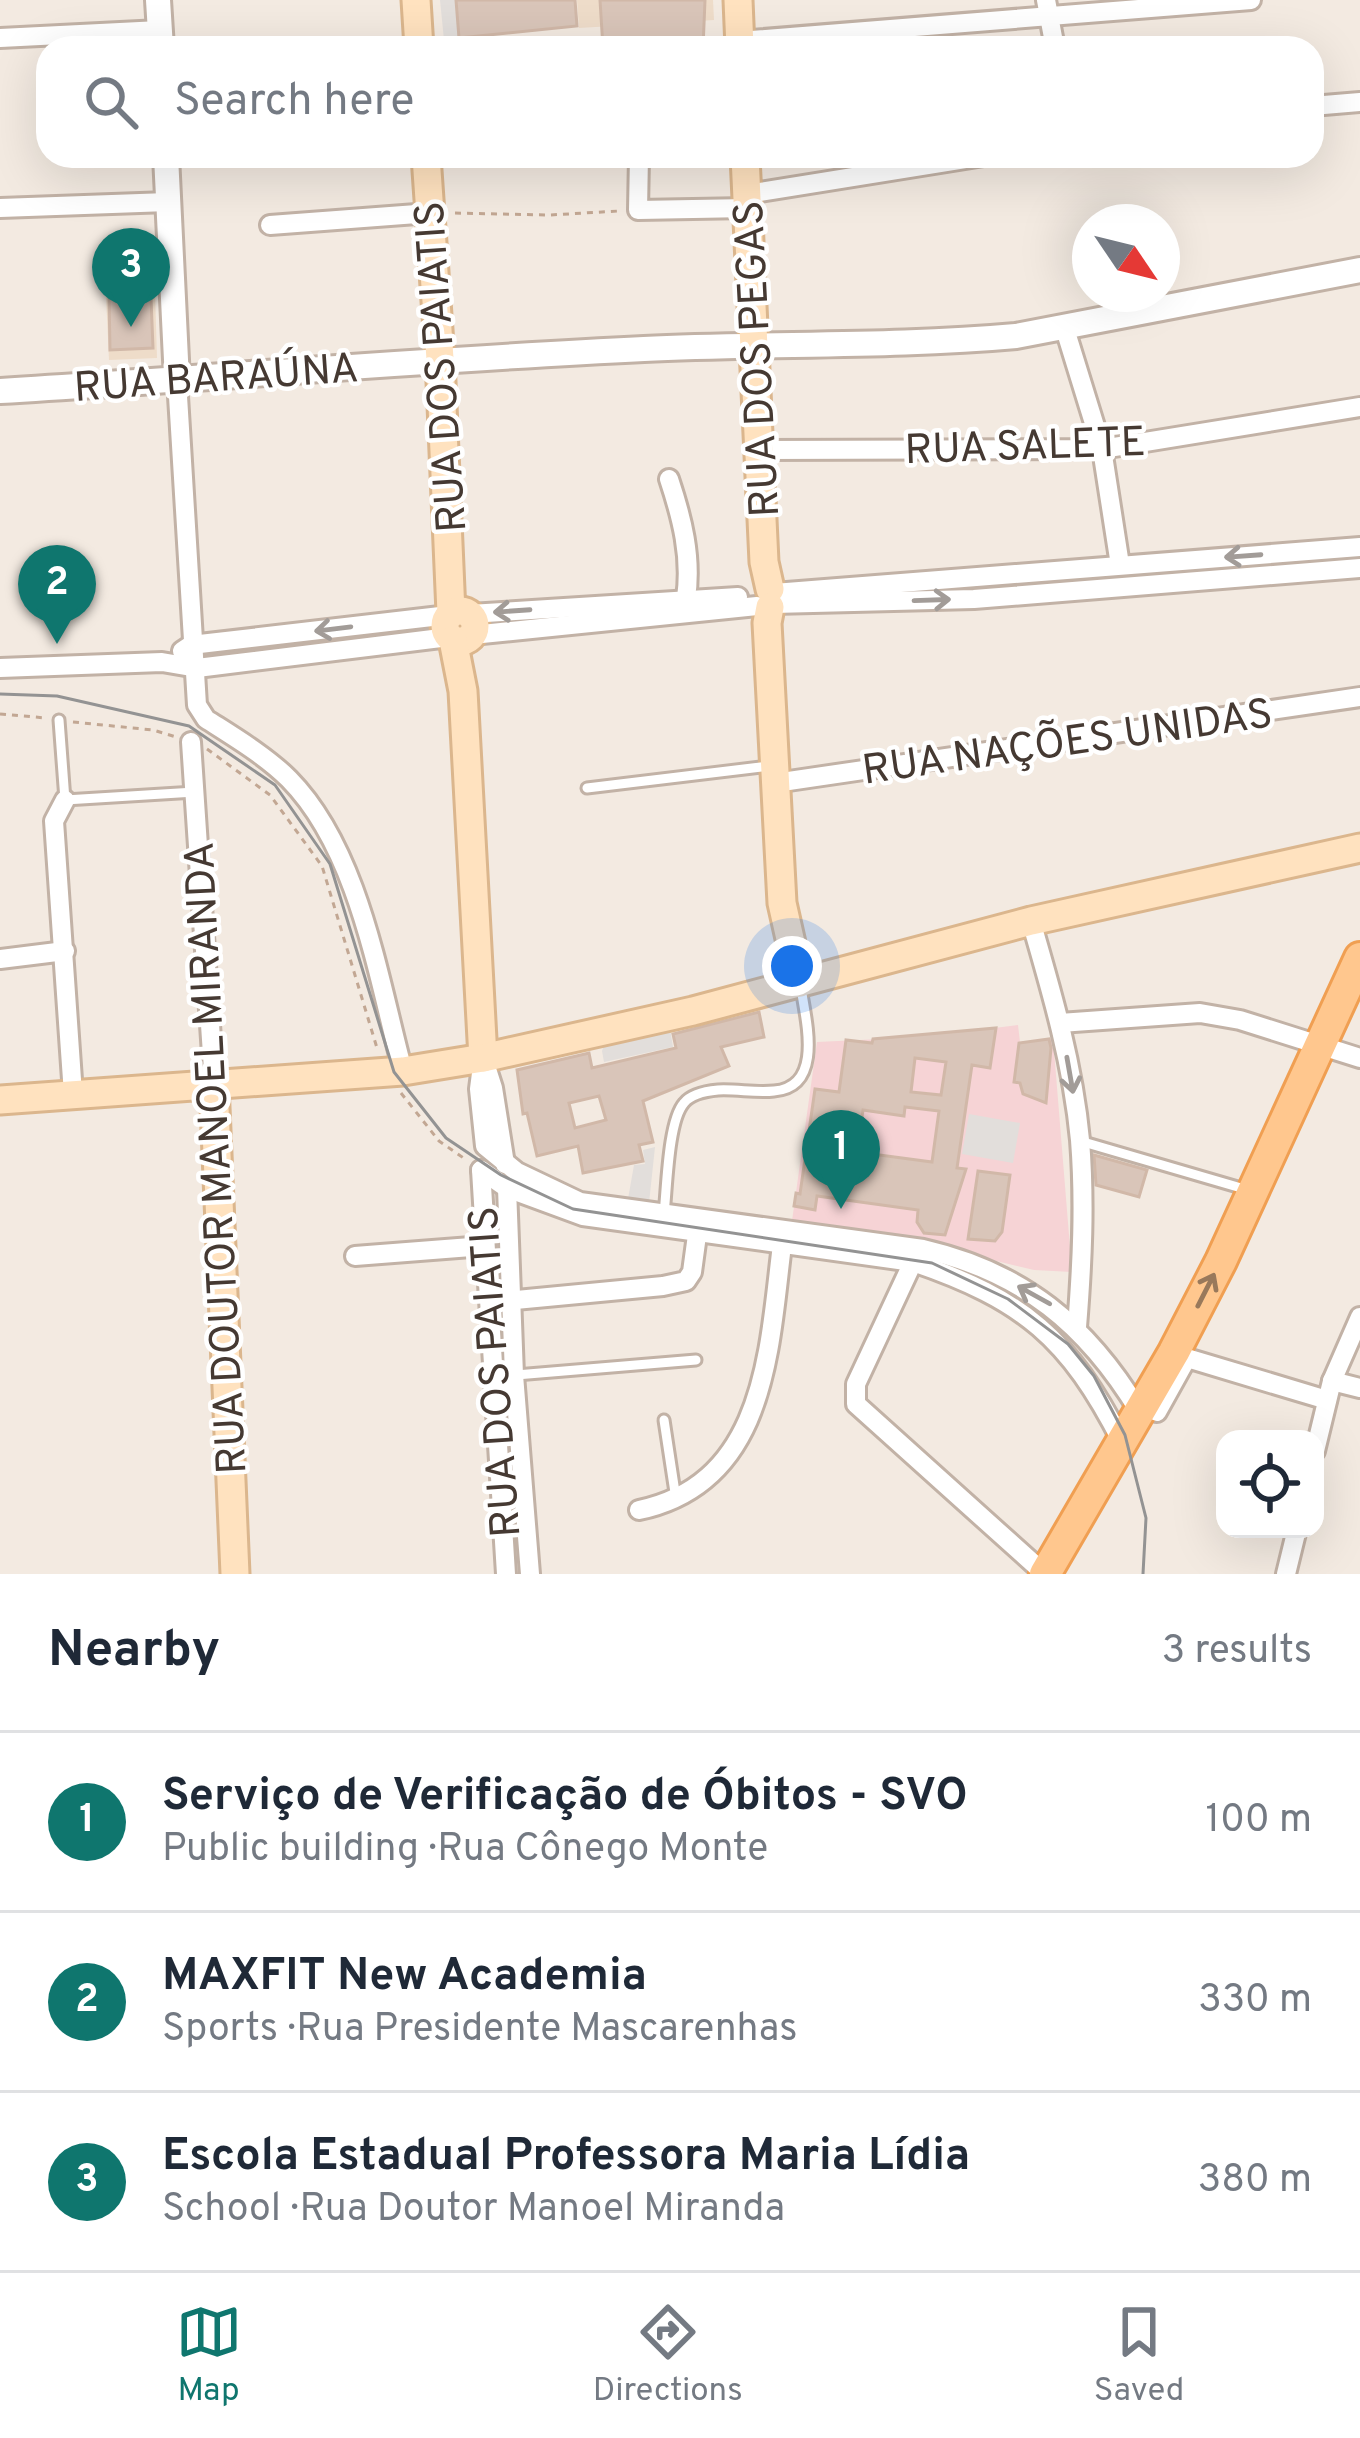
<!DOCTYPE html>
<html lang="en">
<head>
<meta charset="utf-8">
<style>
  :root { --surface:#fff; --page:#f2f2f3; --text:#1f2937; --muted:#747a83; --line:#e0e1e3; --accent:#0f766e }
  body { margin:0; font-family:Overpass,sans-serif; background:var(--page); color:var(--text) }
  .controls { position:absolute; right:36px; bottom:36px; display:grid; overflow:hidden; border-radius:24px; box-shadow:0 12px 48px #0002 }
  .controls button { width:108px; height:108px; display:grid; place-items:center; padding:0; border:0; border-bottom:3px solid var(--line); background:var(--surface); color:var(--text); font:60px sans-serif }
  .compass { position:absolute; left:1072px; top:204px; width:108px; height:108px; border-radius:50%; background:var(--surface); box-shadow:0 12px 48px #0002; rotate:125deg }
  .you { position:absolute; left:792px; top:966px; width:42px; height:42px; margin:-30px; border:9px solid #fff; border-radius:50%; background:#1a73e8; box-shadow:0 0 0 18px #1a73e833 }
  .badge { display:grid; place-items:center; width:78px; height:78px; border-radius:50%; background:var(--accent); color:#fff; font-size:39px; font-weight:700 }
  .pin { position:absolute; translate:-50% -99px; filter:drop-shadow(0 3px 6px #0008) }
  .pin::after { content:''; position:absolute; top:63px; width:42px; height:36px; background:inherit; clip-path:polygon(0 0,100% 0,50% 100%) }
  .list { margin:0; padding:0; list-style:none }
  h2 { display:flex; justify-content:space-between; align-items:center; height:156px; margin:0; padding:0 48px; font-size:51px }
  h2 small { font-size:39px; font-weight:400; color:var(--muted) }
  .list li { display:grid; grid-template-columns:78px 1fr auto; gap:36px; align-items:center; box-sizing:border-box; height:180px; padding:0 48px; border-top:3px solid var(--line) }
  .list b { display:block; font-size:45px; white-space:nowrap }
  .list p { margin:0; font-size:39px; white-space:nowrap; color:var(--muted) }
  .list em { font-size:39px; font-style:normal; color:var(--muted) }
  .icon { flex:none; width:66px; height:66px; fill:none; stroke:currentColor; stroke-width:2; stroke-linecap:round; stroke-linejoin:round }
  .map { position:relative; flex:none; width:1360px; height:1574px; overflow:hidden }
  .search { position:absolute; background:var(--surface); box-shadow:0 12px 48px #0002; left:36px; right:36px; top:36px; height:132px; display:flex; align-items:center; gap:30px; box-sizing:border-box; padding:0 42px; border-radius:36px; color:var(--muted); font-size:45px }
  .sheet { height:696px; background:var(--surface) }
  nav { display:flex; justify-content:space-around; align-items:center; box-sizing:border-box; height:168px; border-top:3px solid var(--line); background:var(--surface); font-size:33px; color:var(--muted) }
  nav a { display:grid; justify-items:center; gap:6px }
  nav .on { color:var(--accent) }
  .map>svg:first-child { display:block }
  .education { fill:#eedcc9 }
  .medical { fill:#f6d3d5 }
  .parking { fill:#e2dedb }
  .building { fill:#d9c5b9; stroke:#d1b8a8; stroke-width:3; fill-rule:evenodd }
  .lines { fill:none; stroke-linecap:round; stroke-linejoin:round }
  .service-casing { stroke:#c2b2a6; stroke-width:15 }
  .minor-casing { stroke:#c2b2a6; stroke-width:24 }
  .tertiary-casing { stroke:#c2b2a6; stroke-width:30 }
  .secondary-casing { stroke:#dbb68d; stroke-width:33 }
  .primary-casing { stroke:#f09f52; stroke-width:36 }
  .path { stroke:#c2a793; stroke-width:3; stroke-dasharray:6 6; stroke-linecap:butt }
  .service { stroke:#fff; stroke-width:9 }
  .minor { stroke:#fff; stroke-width:18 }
  .tertiary { stroke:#fff; stroke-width:24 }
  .secondary { stroke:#ffe2bf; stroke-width:27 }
  .primary { stroke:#ffc78e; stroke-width:30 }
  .tram { stroke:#939393; stroke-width:3 }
  .oneway { stroke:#a29c98 }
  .oneway2 { stroke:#99795b }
  .labels { text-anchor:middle; stroke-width:9; stroke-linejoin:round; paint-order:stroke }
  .street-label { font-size:42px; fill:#453932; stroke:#fff }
</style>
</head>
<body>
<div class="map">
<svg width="1360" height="1574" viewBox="0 0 1360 1574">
  <rect width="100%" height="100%" fill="#f3eae1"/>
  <g class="education">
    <polygon points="577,0 713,0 714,20 579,28"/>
    <polygon points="155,294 157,358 109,360 106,296"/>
  </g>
  <polygon class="medical" points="1018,1025 1020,1042 1053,1038 1072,1272 1034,1270 893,1236 792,1221 817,1042 924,1037"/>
  <g class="parking">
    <polygon points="440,0 456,0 459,38 444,40"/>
    <polygon points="669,1023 673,1047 604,1062 602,1051 607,1037"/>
    <polygon points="969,1114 1020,1123 1013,1163 962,1154"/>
    <polygon points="655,1147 649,1203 628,1199 634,1165 645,1164 643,1150"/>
  </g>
  <g class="building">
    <polygon points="456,0 575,0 577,26 459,38"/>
    <polygon points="600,0 705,0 703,48 603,48"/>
    <polygon points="128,295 128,299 151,298 153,348 110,350 109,296"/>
    <path d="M 759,1012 L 764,1037 L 721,1047 L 729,1066 L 643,1101 L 653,1142 L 639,1145 L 643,1161 L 583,1173 L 578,1146 L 537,1156 L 527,1113 L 523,1114 L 517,1070 L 589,1053 L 592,1068 L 676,1048 L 673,1034 ZM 599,1096 L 606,1120 L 575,1128 L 569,1103 Z"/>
    <path d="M 996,1028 L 990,1068 L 972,1065 L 957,1168 L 966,1169 L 945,1235 L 924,1233 L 917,1222 L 918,1210 L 817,1196 L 815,1210 L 794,1206 L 796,1193 L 800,1194 L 815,1089 L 839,1092 L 846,1040 L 872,1043 L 873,1039 ZM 915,1058 L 946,1062 L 941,1095 L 911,1092 ZM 905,1107 L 939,1111 L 932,1162 L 857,1152 L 863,1110 L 904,1116 Z"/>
    <polygon points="1049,1039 1051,1048 1046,1103 1023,1094 1020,1083 1014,1082 1019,1043"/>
    <polygon points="1094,1155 1147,1170 1139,1197 1096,1185"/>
    <polygon points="978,1171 1010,1175 1002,1232 995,1241 968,1239"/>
  </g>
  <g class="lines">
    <g class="service-casing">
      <g id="service">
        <polyline points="59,720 65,800 195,792"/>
        <polyline points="587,788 769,766"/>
        <polyline points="1080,1141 1248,1190"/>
        <path d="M 664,1214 C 667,1188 668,1121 684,1103 C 691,1094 707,1091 718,1090 C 737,1089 756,1093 774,1091 C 824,1087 806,1021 801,988"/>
        <polyline points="516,1375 696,1360"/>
        <polyline points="664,1420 676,1499"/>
      </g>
    </g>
    <g class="minor-casing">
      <g id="minor">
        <polyline points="1046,0 1055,48"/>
        <polyline points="0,38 160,30"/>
        <polyline points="739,41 1251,0"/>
        <polyline points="1312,106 1360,102"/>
        <polyline points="639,156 638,210 748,208"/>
        <polyline points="747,194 984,156"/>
        <polyline points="0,208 168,202"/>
        <polyline points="270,225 430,213"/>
        <polyline points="1065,329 1102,449 1120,565"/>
        <path d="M 177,380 L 197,705 L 206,719 C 234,737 266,756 289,779 C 359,850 378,978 403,1071"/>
        <polyline points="760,450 1102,449 1360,407"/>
        <path d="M 669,479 C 682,518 692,557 686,598"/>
        <polyline points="774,593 1360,547"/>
        <polyline points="773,604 974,599 1360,568"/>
        <polyline points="470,614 738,597"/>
        <polyline points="472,635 757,606"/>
        <polyline points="182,651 191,645 449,615"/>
        <polyline points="0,668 162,662 197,668 449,637"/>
        <polyline points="191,742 214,1084"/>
        <polyline points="775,783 1360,697"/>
        <polyline points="65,800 54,821 73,1094"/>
        <path d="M 1031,921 C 1052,993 1073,1065 1080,1140 C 1085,1203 1082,1264 1077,1327"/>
        <polyline points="0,959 65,951"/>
        <polyline points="1060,1023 1200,1013 1240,1020 1360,1058"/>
        <path d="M 483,1058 L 479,1089 L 485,1146 L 517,1172 L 580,1202 L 923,1249 C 1023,1272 1087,1325 1139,1411"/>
        <polyline points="485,1063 493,1088 505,1164"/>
        <path d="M 481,1170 L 507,1188 L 583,1216 L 913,1262 C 1024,1300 1069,1338 1122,1442"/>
        <polyline points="481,1170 506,1574"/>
        <polyline points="507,1188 514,1375 530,1574"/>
        <polyline points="355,1256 484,1246"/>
        <polyline points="913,1262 856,1384 856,1404 1045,1574"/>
        <polyline points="505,1301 663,1286 686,1281 692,1272 697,1235"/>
        <polyline points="1332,1381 1360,1388"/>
        <polyline points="1157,1412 1187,1358 1327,1400"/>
        <polyline points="1315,1451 1332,1381 1360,1317"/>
        <path d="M 639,1510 C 767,1483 769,1348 782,1245"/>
        <polyline points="1286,1574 1297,1529"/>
      </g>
    </g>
    <g class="tertiary-casing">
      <g id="tertiary">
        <polyline points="158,0 161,48"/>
        <polyline points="166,156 177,380"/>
        <path d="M 0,391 C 215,378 429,359 644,349 C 768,343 893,347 1016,336 L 1360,270"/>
      </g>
    </g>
    <g class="secondary-casing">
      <g id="secondary">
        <polyline points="416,0 419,48"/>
        <polyline points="738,0 740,48"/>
        <polyline points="426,156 440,359 451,613"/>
        <polyline points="745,156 764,562 770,589"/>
        <polyline points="770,607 767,623 782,903 800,983"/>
        <circle cx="460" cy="626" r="15"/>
        <polyline points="453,640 463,691 483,1058"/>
        <polyline points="214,1084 235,1574"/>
        <polyline points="0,1100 403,1071 483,1058 693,1011 1031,921 1360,848"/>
      </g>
    </g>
    <g class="primary-casing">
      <polyline id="primary" points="1045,1574 1174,1352 1221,1261 1360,958"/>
    </g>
    <g class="path">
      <polyline points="455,213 550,215 619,211"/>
      <polyline points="0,714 46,718"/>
      <polyline points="73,722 153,730 176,737"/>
      <polyline points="207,749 270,795 322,866 377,1048"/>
      <polyline points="401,1093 439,1141 465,1159"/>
    </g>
    <use href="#service" class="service"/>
    <use href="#minor" class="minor"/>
    <use href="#tertiary" class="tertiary"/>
    <use href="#secondary" class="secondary"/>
    <use href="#primary" class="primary"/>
    <polyline class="tram" points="0,694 57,696 189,726 275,785 330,864 394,1072 446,1138 501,1175 573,1209 932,1263 1008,1299 1068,1344 1094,1376 1125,1435 1146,1518 1143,1574"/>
  </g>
  <defs><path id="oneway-shaft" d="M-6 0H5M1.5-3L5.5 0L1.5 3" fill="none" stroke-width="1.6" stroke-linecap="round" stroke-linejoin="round" transform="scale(3)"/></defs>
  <g class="oneway">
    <use href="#oneway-shaft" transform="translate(1243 556) rotate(176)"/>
    <use href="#oneway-shaft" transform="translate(932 600) rotate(-2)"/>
    <use href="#oneway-shaft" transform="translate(512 611) rotate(176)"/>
    <use href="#oneway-shaft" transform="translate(333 629) rotate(173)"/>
    <use href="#oneway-shaft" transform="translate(1070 1075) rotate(80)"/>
    <use href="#oneway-shaft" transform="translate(1034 1295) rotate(-151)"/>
  </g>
  <use class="oneway2" href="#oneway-shaft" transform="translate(1206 1290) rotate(-63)"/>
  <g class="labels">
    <g class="street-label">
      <text transform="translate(755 359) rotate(-93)" y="15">RUA DOS PEGAS</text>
      <text transform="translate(439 367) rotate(-94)" y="15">RUA DOS PAIATIS</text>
      <text transform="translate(216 376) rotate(-4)" y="15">RUA BARAÚNA</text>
      <text transform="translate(1025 444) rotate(-2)" y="15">RUA SALETE</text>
      <text transform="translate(1067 740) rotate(-8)" y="15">RUA NAÇÕES UNIDAS</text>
      <text transform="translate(214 1158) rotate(-93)" y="15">RUA DOUTOR MANOEL MIRANDA</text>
      <text transform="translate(493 1372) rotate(-94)" y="15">RUA DOS PAIATIS</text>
    </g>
  </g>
</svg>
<div class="controls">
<button><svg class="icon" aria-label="locate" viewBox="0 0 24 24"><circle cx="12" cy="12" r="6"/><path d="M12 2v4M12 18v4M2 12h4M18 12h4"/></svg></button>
</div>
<svg class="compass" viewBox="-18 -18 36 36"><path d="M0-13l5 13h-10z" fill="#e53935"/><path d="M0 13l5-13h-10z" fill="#747a83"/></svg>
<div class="you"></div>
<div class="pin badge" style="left:841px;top:1209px">1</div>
<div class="pin badge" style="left:57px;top:644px">2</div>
<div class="pin badge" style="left:131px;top:327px">3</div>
<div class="search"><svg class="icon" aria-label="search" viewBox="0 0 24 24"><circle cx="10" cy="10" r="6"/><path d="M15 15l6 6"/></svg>Search here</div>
</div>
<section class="sheet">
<h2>Nearby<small>3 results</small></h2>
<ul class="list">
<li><span class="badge">1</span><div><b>Serviço de Verificação de Óbitos - SVO</b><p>Public building · Rua Cônego Monte</p></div><em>100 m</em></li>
<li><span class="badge">2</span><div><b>MAXFIT New Academia</b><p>Sports · Rua Presidente Mascarenhas</p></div><em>330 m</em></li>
<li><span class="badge">3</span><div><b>Escola Estadual Professora Maria Lídia</b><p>School · Rua Doutor Manoel Miranda</p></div><em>380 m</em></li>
</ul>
</section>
<nav>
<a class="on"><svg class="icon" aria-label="map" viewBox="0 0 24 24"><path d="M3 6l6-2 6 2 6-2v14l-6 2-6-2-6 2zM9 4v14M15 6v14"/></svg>Map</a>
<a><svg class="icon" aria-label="directions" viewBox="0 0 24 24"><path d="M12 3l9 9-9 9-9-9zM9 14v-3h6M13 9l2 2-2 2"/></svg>Directions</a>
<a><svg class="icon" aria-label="saved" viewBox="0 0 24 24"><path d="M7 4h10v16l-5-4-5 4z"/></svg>Saved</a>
</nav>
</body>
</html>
